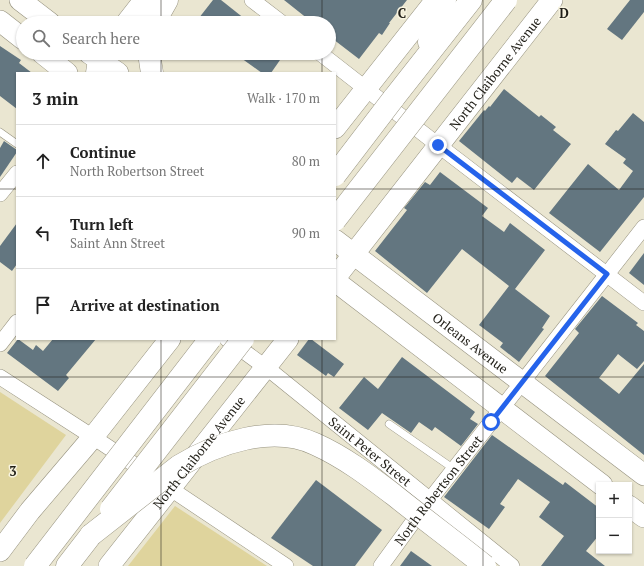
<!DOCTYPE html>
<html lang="en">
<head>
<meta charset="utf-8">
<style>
  :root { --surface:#fff; --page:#f2f2f2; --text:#222; --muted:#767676; --line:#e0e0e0 }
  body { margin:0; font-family:"PT Serif",serif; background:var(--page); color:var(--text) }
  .controls { position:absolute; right:12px; bottom:12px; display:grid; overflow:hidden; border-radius:0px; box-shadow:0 1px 3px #0004 }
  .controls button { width:36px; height:36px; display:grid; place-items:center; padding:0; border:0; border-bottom:1px solid var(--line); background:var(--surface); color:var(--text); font:20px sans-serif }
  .stop { position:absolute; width:12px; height:12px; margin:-9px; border:3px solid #2563eb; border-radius:50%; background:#fff }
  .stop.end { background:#2563eb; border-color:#fff; box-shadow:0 1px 4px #0008 }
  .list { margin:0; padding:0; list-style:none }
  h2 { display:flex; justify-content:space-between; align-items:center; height:52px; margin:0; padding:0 16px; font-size:17px }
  h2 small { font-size:13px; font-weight:400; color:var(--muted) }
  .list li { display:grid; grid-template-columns:26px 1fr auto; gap:12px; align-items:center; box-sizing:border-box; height:72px; padding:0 16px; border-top:1px solid var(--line) }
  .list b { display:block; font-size:15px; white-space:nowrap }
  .list p { margin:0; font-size:13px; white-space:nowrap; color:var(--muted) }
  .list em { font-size:13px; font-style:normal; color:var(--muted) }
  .icon { flex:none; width:22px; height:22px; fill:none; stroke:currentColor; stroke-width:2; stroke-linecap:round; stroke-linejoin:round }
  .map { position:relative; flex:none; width:644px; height:566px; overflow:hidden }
  .search { position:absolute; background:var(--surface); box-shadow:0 1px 3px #0004; left:16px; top:16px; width:320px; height:44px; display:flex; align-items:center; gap:10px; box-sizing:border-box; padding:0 14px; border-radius:22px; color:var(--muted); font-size:15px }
  .panel { position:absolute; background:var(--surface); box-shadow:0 1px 3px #0004; left:16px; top:72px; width:320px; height:268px; border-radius:0px }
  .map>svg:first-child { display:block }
  .green { fill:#dfd49d }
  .building { fill:#637680 }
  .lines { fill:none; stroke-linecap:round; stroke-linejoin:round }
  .lane-casing { stroke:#96927f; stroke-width:8 }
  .street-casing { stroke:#96927f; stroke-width:16 }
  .secondary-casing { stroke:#96927f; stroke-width:22 }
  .highway-casing { stroke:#96927f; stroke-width:23 }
  .lane { stroke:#fff; stroke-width:7 }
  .street { stroke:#fff; stroke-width:15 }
  .secondary { stroke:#fff; stroke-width:21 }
  .highway { stroke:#fff; stroke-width:22 }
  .highway-bridge-casing { stroke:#96927f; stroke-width:23; stroke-linecap:butt }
  .highway-bridge { stroke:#fff; stroke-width:22 }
  .route { stroke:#2563eb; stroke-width:5 }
  .grid { fill:none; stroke:#201e17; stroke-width:1; stroke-opacity:0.55 }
  .labels { text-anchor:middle; stroke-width:3; stroke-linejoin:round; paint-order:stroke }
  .street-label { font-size:13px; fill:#201e17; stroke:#f7f3df }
  .grid-label { font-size:13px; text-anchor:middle; font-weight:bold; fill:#201e17; stroke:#f7f3df; stroke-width:3; stroke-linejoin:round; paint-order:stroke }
</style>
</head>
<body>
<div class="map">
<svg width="644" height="566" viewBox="0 0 644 566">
  <rect width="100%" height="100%" fill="#eae6d1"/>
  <g class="green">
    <polygon points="0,392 66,435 0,523"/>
    <polygon points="175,506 267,566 128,566"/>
  </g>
  <g class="building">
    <polygon points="213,0 221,0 250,23 195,23"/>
    <polygon points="284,0 407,0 389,23 390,23 382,35 379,33 359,59 329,36 329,23 313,23"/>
    <polygon points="630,0 644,0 644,12 622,40 607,29"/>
    <polygon points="0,46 21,60 19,63 32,73 17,73 17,109 0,96"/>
    <polygon points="234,53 271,53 280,60 271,73 262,73"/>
    <polygon points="504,89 539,117 541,115 556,127 553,130 571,144 534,190 517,177 512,183 459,141 484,110 485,111 489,106 490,107"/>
    <polygon points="633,113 644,122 644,197 600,252 549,213 588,164 619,190 633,171 623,163 626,159 605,144 616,130 618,131"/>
    <polygon points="4,141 17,150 17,152 0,177 0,148"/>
    <polygon points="440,172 488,208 482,216 504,232 510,223 545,250 515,289 550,316 542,328 544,329 519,362 500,347 503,343 479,325 509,286 462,249 427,293 375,251 407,210 404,208 425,182 430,185"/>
    <polygon points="17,223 17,264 12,271 0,262 0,246"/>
    <polygon points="644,253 644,285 629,273"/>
    <polygon points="602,296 638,323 636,325 644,331 644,361 637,369 618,354 599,378 619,394 644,364 644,455 545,376 579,333 575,329"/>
    <polygon points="18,339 33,350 36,345 43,351 53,339 96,339 66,375 69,378 58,391 7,353"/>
    <polygon points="309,339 311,339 344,364 334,377 328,373 326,376 297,355"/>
    <polygon points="402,357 475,412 470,419 478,424 461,446 435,427 432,431 419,422 411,433 382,413 368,430 339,408 364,377 378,389"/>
    <polygon points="492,435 563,485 565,482 599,508 599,535 586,551 605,566 541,566 564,536 539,517 550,502 518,479 500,504 505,507 489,529 444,497"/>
    <polygon points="316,480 382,530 355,566 313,566 271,538"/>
    <polygon points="411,551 432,566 400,566"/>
  </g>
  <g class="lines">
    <g class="lane-casing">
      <g id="lane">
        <polyline points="0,132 17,144"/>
        <polyline points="389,424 454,469"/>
      </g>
    </g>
    <g class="street-casing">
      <g id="street">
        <polyline points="252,0 282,23"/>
        <polyline points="320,53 438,145 644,303"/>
        <polyline points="0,194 17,173"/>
        <path id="s1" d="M 227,339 L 272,372 L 512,566"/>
        <polyline points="0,344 17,322"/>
        <polyline points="0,377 93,437 286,566"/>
        <path id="s2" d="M 381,566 L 418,515 L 644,227"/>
      </g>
    </g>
    <g class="secondary-casing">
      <g id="secondary">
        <polyline points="20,0 50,23"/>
        <polyline points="0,21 23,39"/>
        <polyline points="42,53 67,73"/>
        <polyline points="89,53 118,73"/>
        <polyline points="335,128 436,0"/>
        <path id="s3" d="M 335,240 L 644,475"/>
        <path id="s4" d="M 335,278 L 552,0"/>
        <polyline points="335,281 602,485"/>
        <polyline points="629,506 644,517"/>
        <polyline points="0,551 30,511 93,437 170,339"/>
        <path id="s5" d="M 109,566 L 288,339"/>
      </g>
    </g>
    <g class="highway-casing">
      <g id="highway">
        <polyline points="127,23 145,0"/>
        <polyline points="154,23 167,0"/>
        <polyline points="429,42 439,18 445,0"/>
        <polyline points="149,53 152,73"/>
        <polyline points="97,73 99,60 104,53"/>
        <polyline points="393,99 471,0"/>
        <polyline points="67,566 91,535"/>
      </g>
    </g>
    <use href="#lane" class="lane"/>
    <use href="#street" class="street"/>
    <use href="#secondary" class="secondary"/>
    <use href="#highway" class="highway"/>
    <g class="highway-bridge-casing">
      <g id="highway-bridge">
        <polyline points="335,175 393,99"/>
        <polyline points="335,220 506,0"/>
        <polyline points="111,509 243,339"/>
        <path d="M 91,535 L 179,466 C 217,443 272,424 315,444 C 344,457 369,476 394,495 C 424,519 455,542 485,566"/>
        <polyline points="35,566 210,339"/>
      </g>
    </g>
    <use href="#highway-bridge" class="highway-bridge"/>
  </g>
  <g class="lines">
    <polyline class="route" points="438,145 607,274 491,422"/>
  </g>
  <path class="grid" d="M 161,0 L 161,23M 322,0 L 322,23M 483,0 L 483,566M 161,53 L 161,73M 322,53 L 322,73M 0,189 L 17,189M 335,189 L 644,189M 161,339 L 161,566M 322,339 L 322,566M 0,377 L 644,377"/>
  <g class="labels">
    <g class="street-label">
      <text dy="5" stroke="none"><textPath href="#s4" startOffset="260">North Claiborne Avenue</textPath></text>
      <text dy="5" stroke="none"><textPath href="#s3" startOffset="170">Orleans Avenue</textPath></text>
      <text dy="5" stroke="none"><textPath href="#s1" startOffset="182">Saint Peter Street</textPath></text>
      <text dy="5" stroke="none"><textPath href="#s5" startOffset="145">North Claiborne Avenue</textPath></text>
      <text dy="5" stroke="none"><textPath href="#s2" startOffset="95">North Robertson Street</textPath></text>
    </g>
  </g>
  <g class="grid-label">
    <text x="402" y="18">C</text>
    <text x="564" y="18">D</text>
    <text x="13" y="476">3</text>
  </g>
</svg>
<div class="controls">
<button>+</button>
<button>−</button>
</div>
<div class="stop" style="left:491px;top:422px"></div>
<div class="stop end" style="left:438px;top:145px"></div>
<div class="search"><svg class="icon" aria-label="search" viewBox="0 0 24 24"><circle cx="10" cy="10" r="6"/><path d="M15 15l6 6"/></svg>Search here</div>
<section class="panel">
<h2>3 min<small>Walk · 170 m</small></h2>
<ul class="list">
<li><svg class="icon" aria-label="ahead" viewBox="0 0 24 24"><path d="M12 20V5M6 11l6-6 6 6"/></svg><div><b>Continue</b><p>North Robertson Street</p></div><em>80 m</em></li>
<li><svg class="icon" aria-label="left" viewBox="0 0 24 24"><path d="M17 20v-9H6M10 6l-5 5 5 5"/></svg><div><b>Turn left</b><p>Saint Ann Street</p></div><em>90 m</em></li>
<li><svg class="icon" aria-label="arrive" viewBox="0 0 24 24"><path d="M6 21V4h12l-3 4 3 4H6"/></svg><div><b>Arrive at destination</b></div></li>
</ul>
</section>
</div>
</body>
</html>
